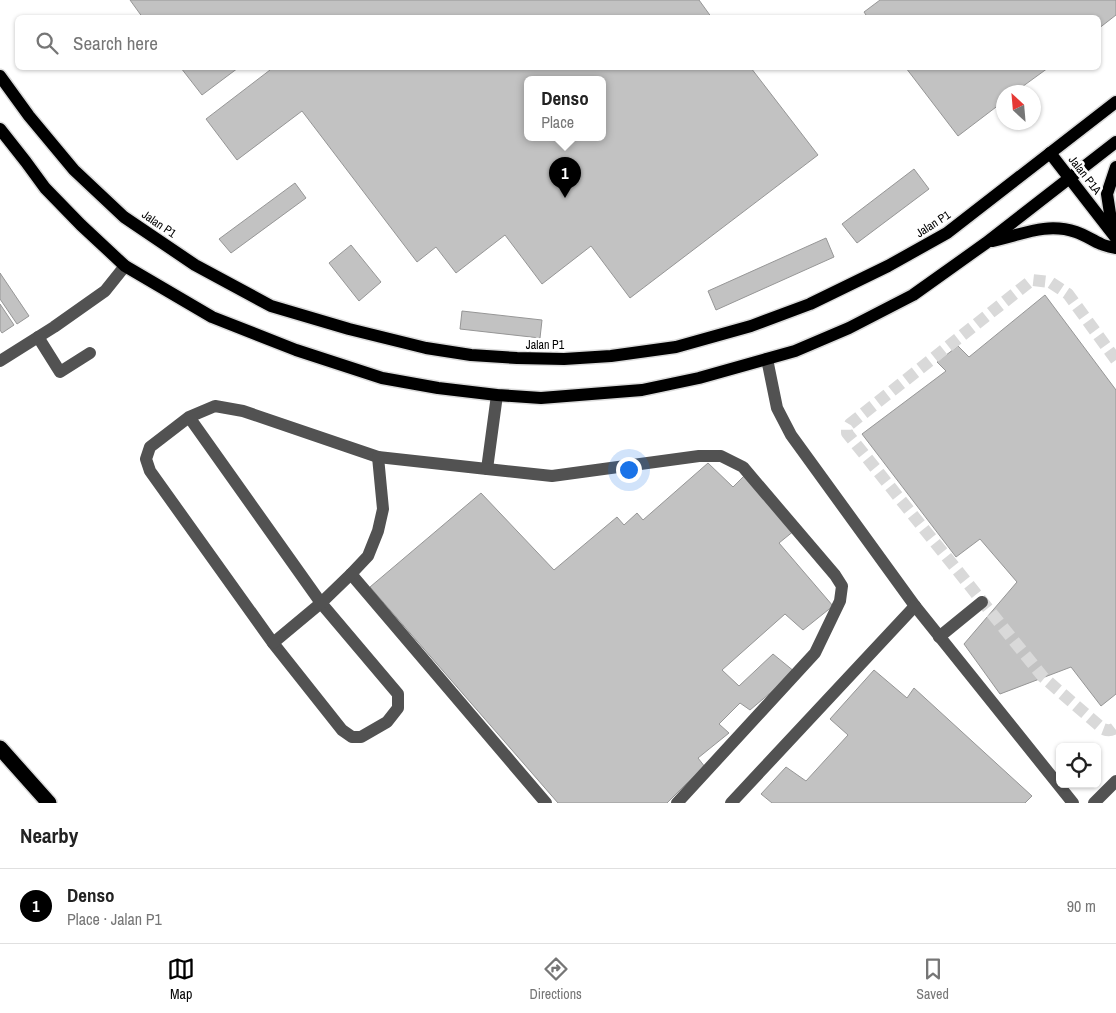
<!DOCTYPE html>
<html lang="en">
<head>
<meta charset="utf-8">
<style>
  :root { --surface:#fff; --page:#f2f2f2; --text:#222; --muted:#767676; --line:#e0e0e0; --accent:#000 }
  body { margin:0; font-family:"Archivo Narrow",sans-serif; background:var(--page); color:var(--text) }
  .controls { position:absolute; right:15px; bottom:15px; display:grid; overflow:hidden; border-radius:8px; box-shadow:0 1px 4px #0004 }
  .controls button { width:45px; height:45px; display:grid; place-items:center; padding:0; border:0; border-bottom:1px solid var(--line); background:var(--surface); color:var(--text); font:25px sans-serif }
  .compass { position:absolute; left:996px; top:85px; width:45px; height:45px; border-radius:50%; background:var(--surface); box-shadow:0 1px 4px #0004; rotate:334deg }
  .you { position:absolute; left:628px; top:469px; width:18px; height:18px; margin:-12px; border:4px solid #fff; border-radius:50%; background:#1a73e8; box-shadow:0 0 0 8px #1a73e833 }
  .badge { display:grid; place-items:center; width:32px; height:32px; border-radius:50%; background:var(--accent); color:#fff; font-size:16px; font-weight:700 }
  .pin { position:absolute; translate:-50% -41px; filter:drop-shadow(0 1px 2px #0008) }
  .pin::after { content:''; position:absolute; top:26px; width:18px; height:15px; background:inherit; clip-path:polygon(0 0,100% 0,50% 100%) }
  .popup { position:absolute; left:524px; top:76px; width:82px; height:65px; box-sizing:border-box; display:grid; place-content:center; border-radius:8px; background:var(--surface); filter:drop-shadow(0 1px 4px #0005); font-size:16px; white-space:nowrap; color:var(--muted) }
  .popup b { font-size:19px; color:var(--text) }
  .popup::after { content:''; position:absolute; left:50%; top:100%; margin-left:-10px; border:10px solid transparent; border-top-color:var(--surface) }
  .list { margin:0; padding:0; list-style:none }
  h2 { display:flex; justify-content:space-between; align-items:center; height:65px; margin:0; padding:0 20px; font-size:21px }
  h2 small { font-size:16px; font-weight:400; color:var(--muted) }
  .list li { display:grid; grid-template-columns:32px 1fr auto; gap:15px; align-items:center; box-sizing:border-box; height:75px; padding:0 20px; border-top:1px solid var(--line) }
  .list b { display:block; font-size:19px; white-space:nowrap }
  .list p { margin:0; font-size:16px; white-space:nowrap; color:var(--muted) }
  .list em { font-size:16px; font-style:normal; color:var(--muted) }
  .icon { flex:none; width:28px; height:28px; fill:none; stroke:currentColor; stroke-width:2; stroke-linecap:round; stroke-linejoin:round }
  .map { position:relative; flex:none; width:1116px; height:803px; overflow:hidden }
  .search { position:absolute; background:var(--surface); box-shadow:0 1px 4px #0004; left:15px; right:15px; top:15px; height:55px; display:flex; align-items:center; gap:12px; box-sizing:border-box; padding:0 18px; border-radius:8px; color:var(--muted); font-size:19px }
  .sheet { height:140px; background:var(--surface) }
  nav { display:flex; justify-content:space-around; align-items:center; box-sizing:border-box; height:70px; border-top:1px solid var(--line); background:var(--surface); font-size:14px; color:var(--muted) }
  nav a { display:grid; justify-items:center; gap:2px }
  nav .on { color:var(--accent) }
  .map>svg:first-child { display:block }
  .building { fill:#c2c2c2; stroke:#969696; fill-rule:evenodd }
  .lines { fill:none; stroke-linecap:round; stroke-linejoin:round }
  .minor-tunnel { stroke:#d9d9d9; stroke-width:12; stroke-dasharray:12 6; stroke-linecap:butt }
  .major-casing { stroke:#dbdbdb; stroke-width:15 }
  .highway-casing { stroke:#dbdbdb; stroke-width:18 }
  .minor { stroke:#525252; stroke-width:12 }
  .major { stroke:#000; stroke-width:12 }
  .highway { stroke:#000; stroke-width:15 }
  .labels { text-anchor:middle; stroke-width:5; stroke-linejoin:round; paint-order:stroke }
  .street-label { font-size:12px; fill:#000; stroke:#fff }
</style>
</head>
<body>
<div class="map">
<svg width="1116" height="803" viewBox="0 0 1116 803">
  <rect width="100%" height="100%" fill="#fff"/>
  <g class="building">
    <polygon points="130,0 699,0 712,18 143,18"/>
    <polygon points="880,0 1116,0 1116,15 1098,29 1098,18 868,18 864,12"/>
    <polygon points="181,68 238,68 202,95"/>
    <path d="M 268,68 L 751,68 L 818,155 L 630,298 L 591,246 L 542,284 L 505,235 L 456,273 L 436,247 L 417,262 L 302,111 L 237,160 L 206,119 L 270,70 ZM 528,79 L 602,79 L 602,137 L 528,137 Z"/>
    <polygon points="906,68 1048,68 1015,92 1004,92 1004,101 958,136"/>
    <polygon points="914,169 929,189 857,243 842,224"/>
    <polygon points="295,183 306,198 231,253 219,239"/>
    <polygon points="826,238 834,257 716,310 708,291"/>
    <polygon points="351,245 381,282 359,301 329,263"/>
    <polygon points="0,273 29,316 17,324 0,299"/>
    <polygon points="1045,295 1116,390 1116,694 1101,706 1071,667 1000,694 964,644 1017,582 980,539 956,557 862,434 946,371 937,362 958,346 969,357"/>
    <polygon points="0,304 14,325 2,333 0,330"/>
    <polygon points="462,311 542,320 540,338 460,329"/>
    <polygon points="708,463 733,487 745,475 795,530 779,543 833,606 803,630 785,614 722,670 739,686 773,654 795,672 750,710 740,703 719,724 729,733 698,758 705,767 686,784 667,803 558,803 370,587 481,493 554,570 617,517 624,525 637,513 643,520"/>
    <polygon points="874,670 907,698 914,688 1032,796 1025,803 772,803 761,794 786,767 806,781 848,735 830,719"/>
  </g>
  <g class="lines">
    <path class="minor-tunnel" d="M 1116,360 L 1068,294 L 1050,282 L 1032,280 L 850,424 L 847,429 L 847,433 L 1043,677 L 1103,729 C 1108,731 1112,731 1116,727"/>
    <g class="major-casing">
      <g id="major">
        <polyline points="0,76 29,116 74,170 124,217 195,265 271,306 349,329 426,348 471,355 517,358 564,359 611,356 676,347 751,326 810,304 888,266 947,233 1116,102"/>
        <polyline points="0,129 26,162 45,188 81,225 125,266 212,317 296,350 382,378 438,388 497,395 541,398 642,390 699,378 795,351 849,328 913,295 986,243 1116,142"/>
        <polyline points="1050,153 1116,238"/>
        <polyline points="1116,167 1107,194 1111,220 1116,230"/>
        <path d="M 992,241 C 1021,235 1046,222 1076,232 C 1085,235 1092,240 1101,244 C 1105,246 1111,247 1116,248"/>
      </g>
    </g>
    <g class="highway-casing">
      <polyline id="highway" points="0,748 49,803"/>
    </g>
    <g class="minor">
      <polyline points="38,337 60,372 90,353"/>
      <polyline points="767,359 777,408 791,435 915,606 1073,803"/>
      <polyline points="0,361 54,327 105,291 125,266"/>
      <polyline points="189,417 321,603 398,694 398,708 387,722 361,737 352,737 342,730 273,643 150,471 146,459 150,447 189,417 215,406 243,411 378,457 487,469 497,395"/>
      <polyline points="487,469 552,476 699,456 721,456 743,467 835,575 842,586 840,601 815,653 677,803"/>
      <polyline points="351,574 546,803"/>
      <polyline points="939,637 982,602"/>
      <polyline points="273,643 321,603 351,574 368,556 378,531 383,509 378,457"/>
      <polyline points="731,803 915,606"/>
      <polyline points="1094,803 1116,781"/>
    </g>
    <use href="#major" class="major"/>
    <use href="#highway" class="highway"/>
  </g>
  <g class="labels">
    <g class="street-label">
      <text transform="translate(1085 175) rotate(52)" y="4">Jalan P1A</text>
      <text transform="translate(159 224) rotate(34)" y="4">Jalan P1</text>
      <text transform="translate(933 224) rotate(-33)" y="4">Jalan P1</text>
      <text x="545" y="349">Jalan P1</text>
    </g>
  </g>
</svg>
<div class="controls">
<button><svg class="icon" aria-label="locate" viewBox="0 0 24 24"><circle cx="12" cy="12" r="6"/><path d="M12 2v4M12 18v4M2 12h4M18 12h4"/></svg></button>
</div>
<svg class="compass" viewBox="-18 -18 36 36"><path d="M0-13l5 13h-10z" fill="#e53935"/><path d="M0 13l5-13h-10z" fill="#767676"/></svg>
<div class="you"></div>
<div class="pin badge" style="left:565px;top:198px">1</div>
<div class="popup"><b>Denso</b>Place</div>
<div class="search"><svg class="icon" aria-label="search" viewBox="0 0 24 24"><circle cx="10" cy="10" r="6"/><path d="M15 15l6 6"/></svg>Search here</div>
</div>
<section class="sheet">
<h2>Nearby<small></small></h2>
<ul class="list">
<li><span class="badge">1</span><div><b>Denso</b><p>Place · Jalan P1</p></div><em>90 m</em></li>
</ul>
</section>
<nav>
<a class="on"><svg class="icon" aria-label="map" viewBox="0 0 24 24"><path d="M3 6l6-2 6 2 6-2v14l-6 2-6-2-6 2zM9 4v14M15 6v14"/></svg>Map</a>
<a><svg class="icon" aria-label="directions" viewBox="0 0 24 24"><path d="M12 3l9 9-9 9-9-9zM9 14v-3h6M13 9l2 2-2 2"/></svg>Directions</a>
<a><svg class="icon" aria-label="saved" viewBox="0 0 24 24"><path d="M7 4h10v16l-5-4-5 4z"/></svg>Saved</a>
</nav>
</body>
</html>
